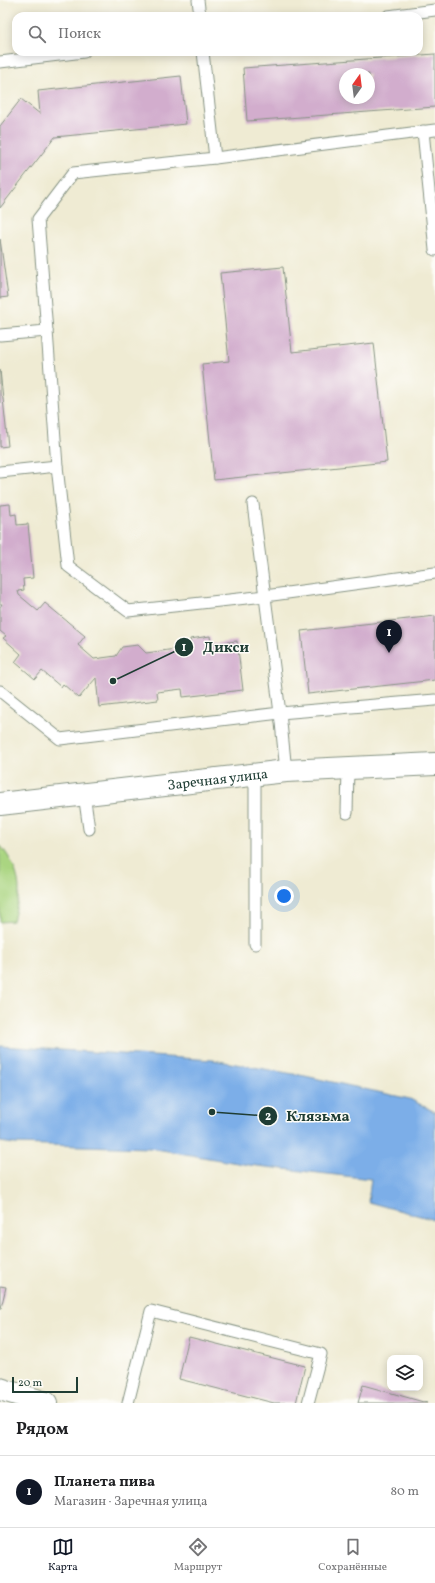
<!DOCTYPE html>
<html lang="ru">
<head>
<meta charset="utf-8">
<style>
  :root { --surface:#fff; --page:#f6f6f6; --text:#202124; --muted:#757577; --line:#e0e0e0; --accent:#111827 }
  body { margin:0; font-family:Vollkorn,serif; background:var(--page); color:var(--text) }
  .controls { position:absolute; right:12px; bottom:12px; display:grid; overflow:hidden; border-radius:8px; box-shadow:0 2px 10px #0003 }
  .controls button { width:36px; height:36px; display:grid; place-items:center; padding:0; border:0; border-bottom:1px solid var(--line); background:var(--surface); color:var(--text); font:20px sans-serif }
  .compass { position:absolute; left:339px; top:68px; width:36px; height:36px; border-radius:50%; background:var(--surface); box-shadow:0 2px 10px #0003; rotate:14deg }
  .scale { position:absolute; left:12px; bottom:10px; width:66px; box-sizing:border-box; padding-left:4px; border:2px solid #1f3d34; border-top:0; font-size:11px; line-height:14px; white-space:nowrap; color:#1f3d34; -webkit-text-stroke:3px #fdfcf7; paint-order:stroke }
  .you { position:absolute; left:284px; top:896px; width:14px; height:14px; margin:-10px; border:3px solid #fff; border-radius:50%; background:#1a73e8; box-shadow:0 0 0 6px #1a73e833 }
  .badge { display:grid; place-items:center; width:26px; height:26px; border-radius:50%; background:var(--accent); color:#fff; font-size:13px; font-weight:700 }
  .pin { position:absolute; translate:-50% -33px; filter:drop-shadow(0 1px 2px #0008) }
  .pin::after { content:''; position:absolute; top:21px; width:14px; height:12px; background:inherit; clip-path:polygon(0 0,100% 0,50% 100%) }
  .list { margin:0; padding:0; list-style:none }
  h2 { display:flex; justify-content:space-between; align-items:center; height:52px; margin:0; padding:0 16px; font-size:17px }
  h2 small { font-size:13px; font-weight:400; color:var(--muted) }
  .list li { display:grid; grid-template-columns:26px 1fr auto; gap:12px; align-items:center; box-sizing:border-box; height:72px; padding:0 16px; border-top:1px solid var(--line) }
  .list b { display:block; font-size:15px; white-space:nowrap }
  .list p { margin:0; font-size:13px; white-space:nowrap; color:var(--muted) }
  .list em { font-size:13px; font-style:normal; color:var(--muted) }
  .icon { flex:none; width:22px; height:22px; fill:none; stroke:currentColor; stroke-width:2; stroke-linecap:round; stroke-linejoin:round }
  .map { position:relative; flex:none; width:435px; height:1403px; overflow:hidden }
  .search { position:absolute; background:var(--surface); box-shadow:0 2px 10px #0003; left:12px; right:12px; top:12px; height:44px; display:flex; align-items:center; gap:10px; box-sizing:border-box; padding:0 14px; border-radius:12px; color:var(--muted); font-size:15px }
  .sheet { height:124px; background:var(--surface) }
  nav { display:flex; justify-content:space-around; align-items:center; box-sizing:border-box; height:56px; border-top:1px solid var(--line); background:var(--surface); font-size:11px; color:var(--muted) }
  nav a { display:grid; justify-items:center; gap:2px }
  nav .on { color:var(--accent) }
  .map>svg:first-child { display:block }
  .green { fill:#aad581; stroke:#64895a }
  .water { fill:#7baee8; stroke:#4d768e }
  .building { fill:#d2adcd; fill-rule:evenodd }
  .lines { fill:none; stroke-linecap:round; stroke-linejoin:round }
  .service-casing { stroke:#879484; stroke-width:13 }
  .minor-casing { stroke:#879484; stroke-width:24 }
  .service { stroke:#fff; stroke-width:11 }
  .minor { stroke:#fff; stroke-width:22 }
  .labels { text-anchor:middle; stroke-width:3; stroke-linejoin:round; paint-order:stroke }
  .street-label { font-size:14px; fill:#1f3d34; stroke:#fdfcf7 }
  .leader { fill:none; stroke:#1f3d34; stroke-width:1.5 }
  .callout-dot { fill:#1f3d34; stroke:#fdfcf7; stroke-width:1.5 }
  .mark-label { font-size:12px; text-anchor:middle; font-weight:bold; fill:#fff }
  .callout-label { font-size:15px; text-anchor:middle; font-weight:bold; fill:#1f3d34; stroke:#fdfcf7; stroke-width:3; stroke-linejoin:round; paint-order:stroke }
</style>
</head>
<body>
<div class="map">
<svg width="435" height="1403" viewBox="0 0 435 1403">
  <rect width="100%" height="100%" fill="#fdfcf7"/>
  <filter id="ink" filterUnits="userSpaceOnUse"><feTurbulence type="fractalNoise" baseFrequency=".025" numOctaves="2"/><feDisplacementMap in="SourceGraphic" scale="8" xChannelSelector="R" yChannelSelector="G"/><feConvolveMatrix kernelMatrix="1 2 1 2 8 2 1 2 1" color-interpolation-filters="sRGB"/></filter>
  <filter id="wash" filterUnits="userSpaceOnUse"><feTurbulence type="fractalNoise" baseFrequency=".012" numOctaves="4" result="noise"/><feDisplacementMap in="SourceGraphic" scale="16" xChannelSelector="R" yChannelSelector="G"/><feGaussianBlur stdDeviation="0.9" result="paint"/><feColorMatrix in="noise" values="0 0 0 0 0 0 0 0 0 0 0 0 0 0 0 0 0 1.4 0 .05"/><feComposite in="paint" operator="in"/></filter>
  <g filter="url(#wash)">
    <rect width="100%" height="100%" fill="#efebd3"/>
    <path class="green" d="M 0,845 C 11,858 20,876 19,893 C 18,902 15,912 13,921 L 0,922 Z"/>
    <polygon class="water" points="0,1046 213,1060 305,1076 410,1099 435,1112 435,1220 368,1202 371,1179 249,1165 150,1148 14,1144 0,1142"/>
    <g id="blocks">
      <g class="building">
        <path d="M 435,54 L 435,107 L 247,121 L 243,68 ZM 345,74 L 369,74 L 369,98 L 345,98 Z"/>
        <polygon points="181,76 186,124 55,137 0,208 0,126 21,99 40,114 38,91"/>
        <polygon points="0,239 8,297 0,298"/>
        <polygon points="283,267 292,352 374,343 387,462 214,480 202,364 229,361 220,273"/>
        <polygon points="0,370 8,446 0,447"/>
        <polygon points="10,504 11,515 16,514 17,525 28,524 33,578 23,579 24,590 18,591 19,595 38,611 45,603 85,636 78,645 94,659 116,656 122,647 138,645 146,653 191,647 190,639 210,636 211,644 237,641 243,690 183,697 182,689 157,692 158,700 99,707 96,678 79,698 63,684 61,687 42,671 35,679 15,662 21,654 3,638 6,636 0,631 0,607 2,604 0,604 0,505"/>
        <polygon points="435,616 435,680 308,694 301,631"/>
        <polygon points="0,1286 6,1287 1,1308 0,1308"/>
        <polygon points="189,1337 305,1366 296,1403 274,1403 179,1379"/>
        <polygon points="363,1385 427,1403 358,1403"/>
      </g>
    </g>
  </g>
  <g filter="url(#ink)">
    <use href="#blocks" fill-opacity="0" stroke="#879484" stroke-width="1"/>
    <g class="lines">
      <g class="service-casing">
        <g id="service">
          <polyline points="198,0 200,16"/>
          <polyline points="388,16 435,10"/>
          <polyline points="0,62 84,52"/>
          <polyline points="423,131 435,250"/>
          <polyline points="215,158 435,130"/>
          <polyline points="47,331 57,466"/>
          <polyline points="0,335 47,331 38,219 73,173 215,158 203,52"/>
          <polyline points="0,472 57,466 68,566 128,611 265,596 435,573"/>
          <polyline points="0,691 60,739 280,713 253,504"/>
          <polyline points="286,771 280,713 435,700"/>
          <polyline points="84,794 89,829"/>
          <polyline points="347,813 348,768"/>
          <polyline points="255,944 255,774"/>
          <polyline points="128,1403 151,1311 321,1354 308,1403"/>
        </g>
      </g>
      <g class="minor-casing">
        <g id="minor">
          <path id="s1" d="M 0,804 L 286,771 L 435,764"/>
          <polyline points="0,1389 46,1403"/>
        </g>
      </g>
      <use href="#service" class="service"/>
      <use href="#minor" class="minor"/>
    </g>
  </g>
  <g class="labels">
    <g class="street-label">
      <text dy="5" stroke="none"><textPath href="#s1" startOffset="219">Заречная улица</textPath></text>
    </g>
  </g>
  <path class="leader" d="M113 681L184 647M212 1112L268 1116"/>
  <g class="callout-dot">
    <circle cx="113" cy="681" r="4"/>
    <circle cx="212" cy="1112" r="4"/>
    <circle cx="184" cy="647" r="10"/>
    <circle cx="268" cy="1116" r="10"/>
  </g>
  <g class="mark-label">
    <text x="184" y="651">1</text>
    <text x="268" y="1120">2</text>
  </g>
  <g class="callout-label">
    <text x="226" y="652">Дикси</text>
    <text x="318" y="1121">Клязьма</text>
  </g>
</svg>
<div class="controls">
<button><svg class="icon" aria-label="layers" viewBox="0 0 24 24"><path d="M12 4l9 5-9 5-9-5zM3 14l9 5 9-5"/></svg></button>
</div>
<svg class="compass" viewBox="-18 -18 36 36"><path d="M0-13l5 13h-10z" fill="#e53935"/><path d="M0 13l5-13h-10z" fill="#757577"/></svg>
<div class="scale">20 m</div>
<div class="you"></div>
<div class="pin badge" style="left:389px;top:653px">1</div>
<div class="search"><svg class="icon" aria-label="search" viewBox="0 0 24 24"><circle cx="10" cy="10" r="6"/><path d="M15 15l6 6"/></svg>Поиск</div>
</div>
<section class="sheet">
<h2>Рядом<small></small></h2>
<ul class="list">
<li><span class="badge">1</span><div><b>Планета пива</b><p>Магазин · Заречная улица</p></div><em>80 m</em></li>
</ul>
</section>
<nav>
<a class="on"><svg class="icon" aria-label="map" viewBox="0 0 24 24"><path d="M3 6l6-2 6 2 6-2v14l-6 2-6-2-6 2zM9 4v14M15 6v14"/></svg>Карта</a>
<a><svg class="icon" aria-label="directions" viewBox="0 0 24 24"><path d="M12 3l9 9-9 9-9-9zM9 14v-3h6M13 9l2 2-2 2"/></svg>Маршрут</a>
<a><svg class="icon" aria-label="saved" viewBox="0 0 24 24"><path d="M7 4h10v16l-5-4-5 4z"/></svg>Сохранённые</a>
</nav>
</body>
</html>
